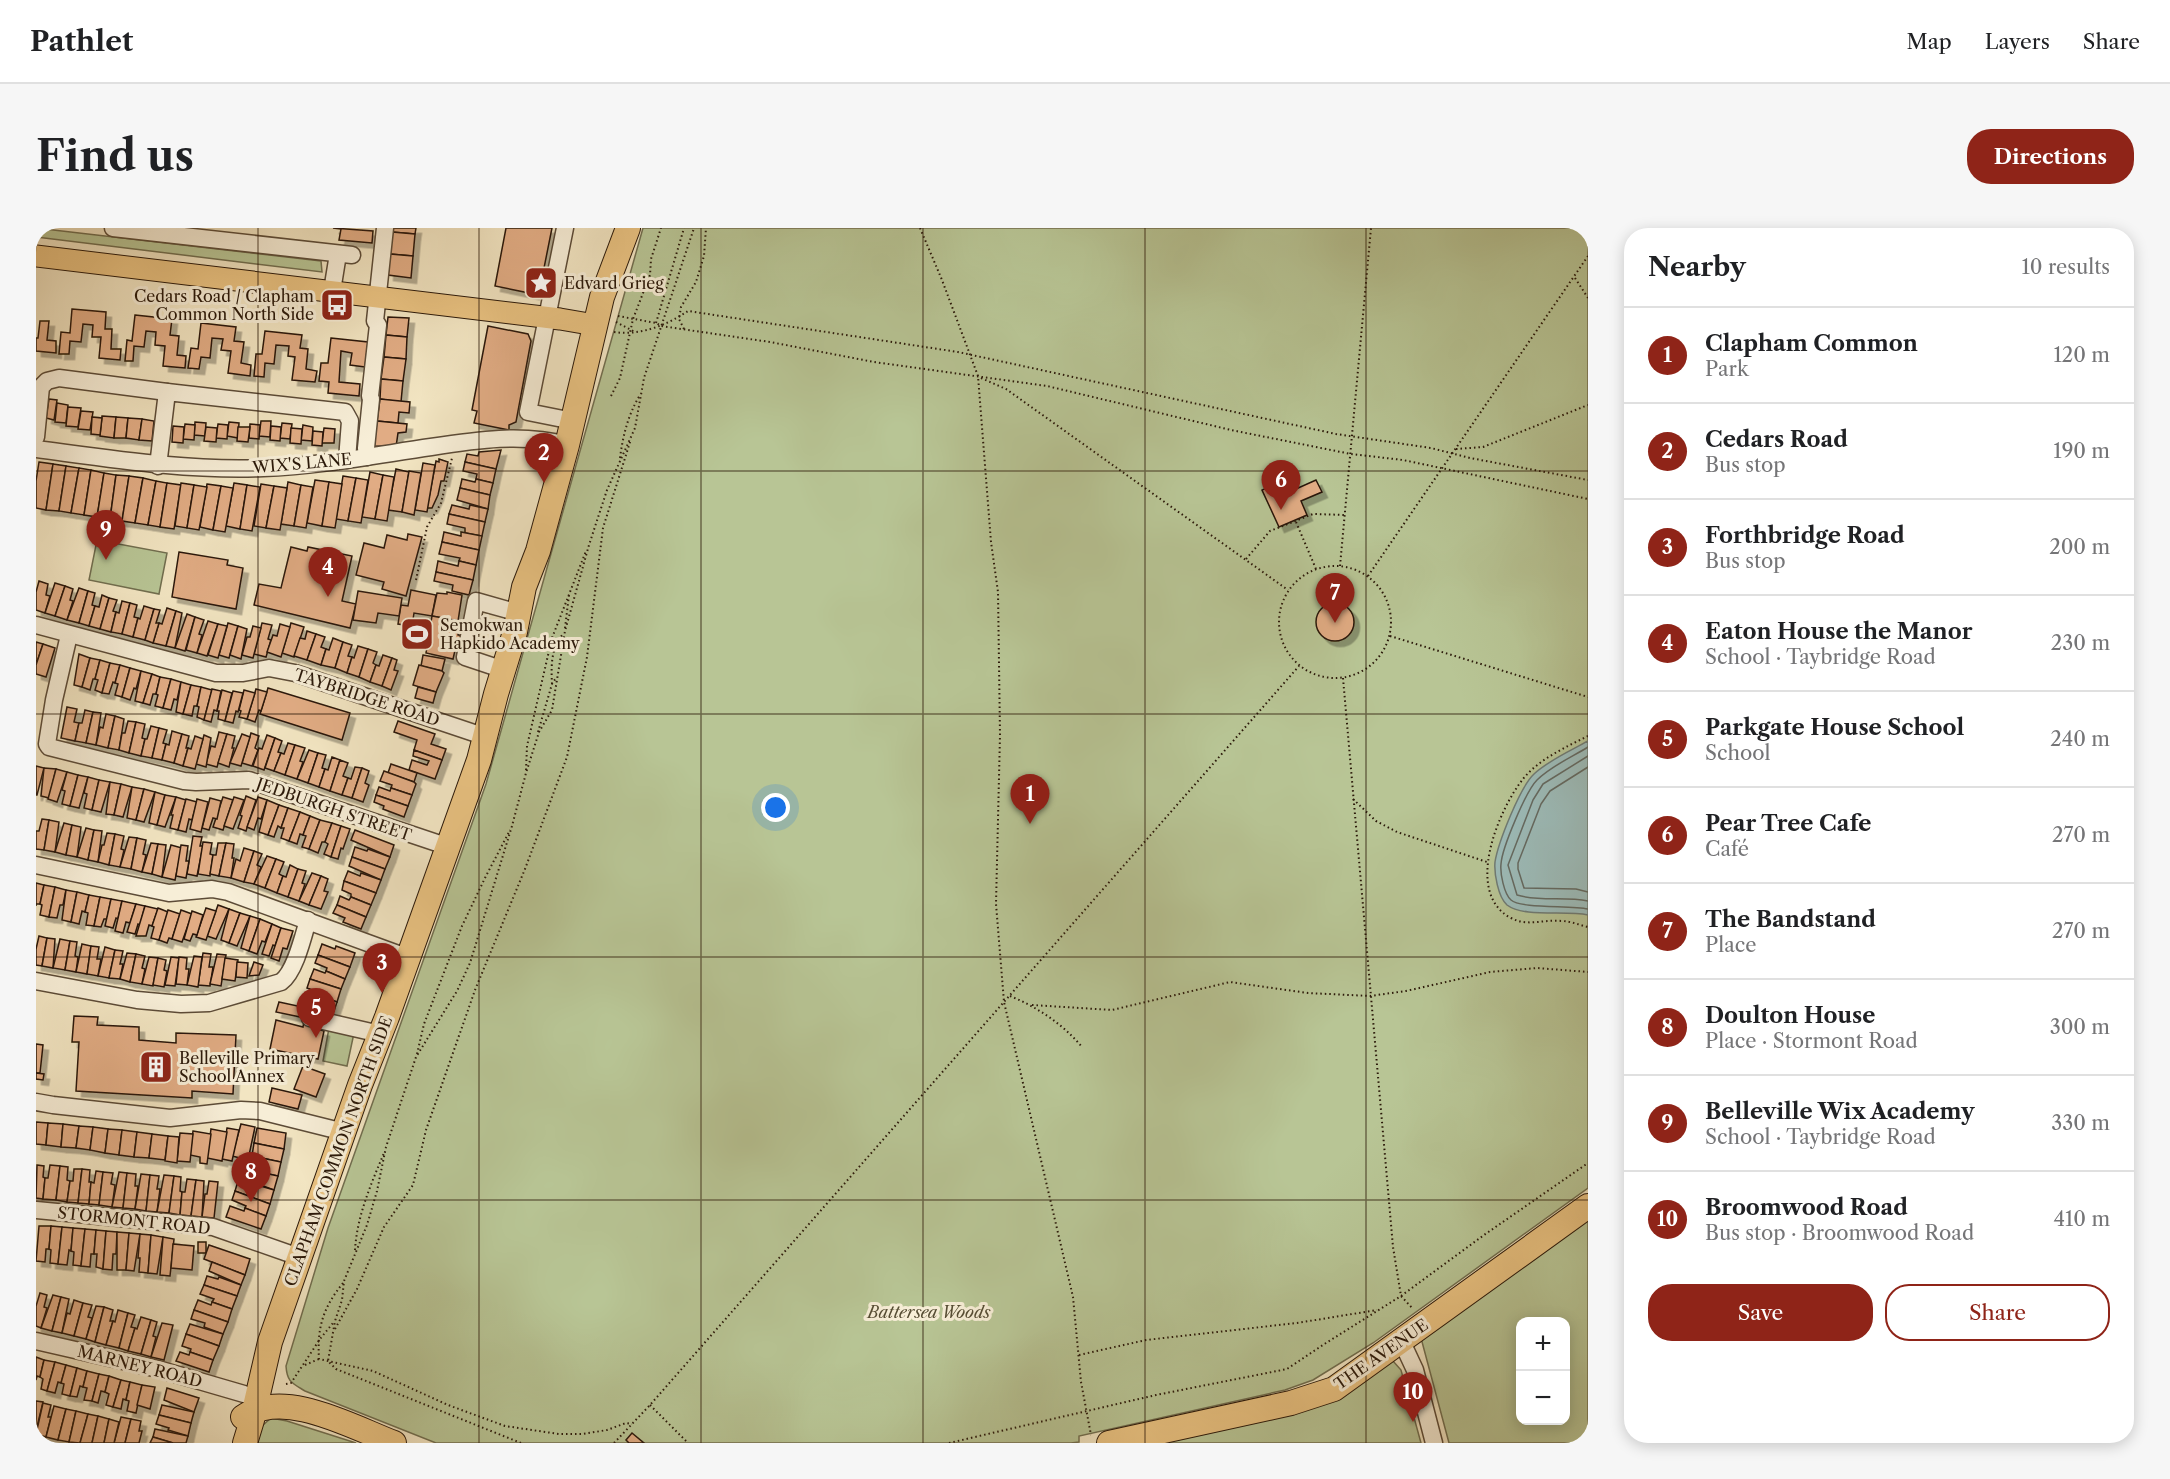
<!DOCTYPE html>
<html lang="en">
<head>
<meta charset="utf-8">
<style>
  :root { --surface:#fff; --page:#f6f6f6; --text:#202124; --muted:#757577; --line:#e0e0e0; --accent:#8f2418 }
  body { margin:0; font-family:"Libre Caslon Text",serif; background:var(--page); color:var(--text) }
  .controls { position:absolute; right:18px; bottom:18px; display:grid; overflow:hidden; border-radius:12px; box-shadow:0 3px 15px #0003 }
  .controls button { width:54px; height:54px; display:grid; place-items:center; padding:0; border:0; border-bottom:2px solid var(--line); background:var(--surface); color:var(--text); font:30px sans-serif }
  .you { position:absolute; left:740px; top:580px; width:21px; height:21px; margin:-15px; border:4px solid #fff; border-radius:50%; background:#1a73e8; box-shadow:0 0 0 9px #1a73e833 }
  .badge { display:grid; place-items:center; width:39px; height:39px; border-radius:50%; background:var(--accent); color:#fff; font-size:20px; font-weight:700 }
  .pin { position:absolute; translate:-50% -50px; filter:drop-shadow(0 2px 3px #0008) }
  .pin::after { content:''; position:absolute; top:32px; width:21px; height:18px; background:inherit; clip-path:polygon(0 0,100% 0,50% 100%) }
  .list { margin:0; padding:0; list-style:none }
  h2 { display:flex; justify-content:space-between; align-items:center; height:78px; margin:0; padding:0 24px; font-size:26px }
  h2 small { font-size:20px; font-weight:400; color:var(--muted) }
  .list li { display:grid; grid-template-columns:39px 1fr auto; gap:18px; align-items:center; box-sizing:border-box; height:96px; padding:0 24px; border-top:2px solid var(--line) }
  .list b { display:block; font-size:22px; white-space:nowrap }
  .list p { margin:0; font-size:20px; white-space:nowrap; color:var(--muted) }
  .list em { font-size:20px; font-style:normal; color:var(--muted) }
  .actions { display:flex; gap:12px; padding:18px 24px }
  .actions a { flex:1; padding:14px 0; border:2px solid var(--accent); border-radius:24px; text-align:center; font-size:21px; color:var(--accent) }
  .actions .main { background:var(--accent); color:#fff }
  .map { position:relative; flex:none; width:1552px; height:1215px; overflow:hidden; border-radius:24px }
  header { display:flex; align-items:center; gap:36px; box-sizing:border-box; height:84px; padding:0 30px; background:var(--surface); border-bottom:2px solid var(--line) }
  header strong { font-size:28px }
  nav { display:flex; gap:33px; margin-inline-start:auto; font-size:21px }
  .intro { display:flex; align-items:center; justify-content:space-between; box-sizing:border-box; height:144px; padding:0 36px }
  h1 { margin:0; font-size:42px }
  .button { padding:15px 27px; border-radius:24px; background:var(--accent); color:#fff; font-size:21px; font-weight:700 }
  main { display:flex; gap:36px; padding:0 36px }
  aside { flex:1; background:var(--surface); border-radius:24px; box-shadow:0 3px 15px #0003 }
  .map>svg:first-child { display:block }
  .green { fill:#b8c595; stroke:#716e4f; stroke-width:1.5; fill-rule:evenodd }
  .water { fill:#9dbdbb; stroke:#6f7b74; stroke-width:1.5 }
  .lines { fill:none; stroke-linecap:round; stroke-linejoin:round }
  .shore { stroke:#646a62; stroke-width:1.5 }
  .building { fill:#e1ac84; stroke:#2a1809; stroke-width:1.5; filter:url(#shadow) }
  .minor-casing { stroke:#5c4b37; stroke-width:19 }
  .major-casing { stroke:#2a1809; stroke-width:23 }
  .highway-casing { stroke:#2a1809; stroke-width:26 }
  .path { stroke:#2a1809; stroke-width:2; stroke-dasharray:1.5 3; stroke-linecap:butt }
  .minor { stroke:#f7eed7; stroke-width:16 }
  .major { stroke:#e9c281; stroke-width:21 }
  .highway { stroke:#e9c281; stroke-width:24 }
  .grid { fill:none; stroke:#2a1809; stroke-width:1.5; stroke-opacity:0.55 }
  .labels { text-anchor:middle; stroke-width:6; stroke-linejoin:round; paint-order:stroke }
  .poi-label { font-size:16px; fill:#2a1809; stroke:#f7eed7; text-anchor:start }
  .street-label { font-size:16px; fill:#2a1809; stroke:#f7eed7 }
  .park-label { font-size:16px; font-style:italic; fill:#554c33; stroke:#f7eed7 }
</style>
</head>
<body>
<header>
<strong>Pathlet</strong>
<nav><a>Map</a><a>Layers</a><a>Share</a></nav>
</header>
<div class="intro"><h1>Find us</h1><a class="button">Directions</a></div>
<main>
<div class="map">
<svg width="1552" height="1215" viewBox="0 0 1552 1215">
  <defs>
    <filter id="shadow"><feDropShadow dx="5.5" dy="5.5" stdDeviation="0" flood-color="#0004"/></filter>
  </defs>
  <rect width="100%" height="100%" fill="#f2e5c2"/>
  <filter id="stains"><feTurbulence type="fractalNoise" baseFrequency=".00333" numOctaves="4"/><feColorMatrix values="0 0 0 0 .2 0 0 0 0 .09 0 0 0 0 .02 0 0 0 .5 -.17"/></filter>
  <radialGradient id="worn" r=".72"><stop offset=".6" stop-color="#630" stop-opacity="0"/><stop offset="1" stop-color="#630" stop-opacity=".3"/></radialGradient>
  <g class="green">
    <polygon points="0,0 285,33 286,44 0,9"/>
    <path d="M 607,0 L 1552,0 L 1552,960 L 1337,1115 L 1277,1152 L 1249,1162 L 1043,1208 L 1043,1214 L 1035,1215 L 400,1215 L 269,1163 C 256,1155 251,1154 250,1138 L 292,1000 L 450,556 Z"/>
    <polygon points="61,312 131,325 123,366 53,352"/>
    <polygon points="293,800 318,805 311,838 287,833"/>
    <path d="M 1552,987 L 1552,1215 L 1413,1215 L 1385,1110 ZM 1484,1094 L 1530,1094 L 1530,1192 L 1484,1192 Z"/>
    <polygon points="1357,1133 1365,1142 1385,1215 1117,1215"/>
    <polygon points="235,1190 251,1193 320,1215 219,1215 226,1198"/>
  </g>
  <path class="water" d="M 1552,513 L 1552,687 C 1530,682 1488,690 1471,677 C 1462,669 1458,645 1459,634 C 1462,615 1484,559 1498,546 C 1513,532 1534,523 1552,513 Z"/>
  <g class="lines">
    <g class="shore">
      <path d="M 1552,519 C 1536,529 1515,538 1501,552 C 1490,563 1466,620 1465,636 C 1464,645 1468,666 1475,672 C 1485,681 1535,677 1552,681"/>
      <path d="M 1552,528 L 1507,556 L 1497,572 L 1472,637 L 1481,667 C 1504,674 1529,668 1552,673"/>
      <polyline points="1552,539 1514,563 1505,576 1482,635 1482,641 1488,660 1540,661 1552,664"/>
    </g>
  </g>
  <g class="building">
    <polygon points="297,0 337,3 336,15 303,12 305,1"/>
    <polygon points="357,0 380,0 379,6 356,4"/>
    <polygon points="470,0 516,0 504,60 499,62 498,66 459,58"/>
    <polygon points="356,4 379,6 377,28 354,26"/>
    <polygon points="354,26 377,28 375,50 352,47"/>
    <polygon points="36,81 70,84 69,101 76,101 75,121 85,121 84,132 63,130 65,109 56,109 57,97 47,96 45,114 34,113 33,126 23,126 25,104 34,105"/>
    <polygon points="99,87 136,91 134,107 143,108 141,127 150,128 149,140 127,138 129,118 119,117 120,104 110,103 108,119 98,118 97,133 89,133 91,112 96,113"/>
    <polygon points="352,89 373,90 371,109 350,107"/>
    <polygon points="4,93 13,93 11,112 20,113 20,125 0,123 0,110 2,110"/>
    <polygon points="165,95 200,99 198,113 208,114 205,135 215,137 214,148 192,145 195,123 185,122 187,111 176,110 174,130 165,129 163,141 152,140 155,120 162,121"/>
    <polygon points="452,98 492,106 495,113 480,194 473,197 473,202 438,195 441,183 436,182"/>
    <polygon points="229,103 266,107 264,120 272,121 270,141 281,143 279,154 256,152 259,129 252,128 253,118 240,117 238,136 229,135 228,149 218,148 220,126 226,126"/>
    <polygon points="350,107 371,109 370,131 348,129"/>
    <polygon points="295,110 332,114 329,139 314,137 316,125 305,123 303,154 324,156 323,168 292,165 293,154 283,153 285,135 292,135"/>
    <polygon points="348,129 370,131 367,153 345,151"/>
    <polygon points="345,151 367,153 365,174 344,171"/>
    <polygon points="13,171 21,172 18,192 10,190"/>
    <polygon points="344,171 374,174 373,185 363,184 362,195 341,193"/>
    <polygon points="21,175 32,177 30,195 19,194"/>
    <polygon points="32,179 45,180 42,199 30,198"/>
    <polygon points="45,183 57,184 54,202 42,201"/>
    <polygon points="66,188 80,189 78,210 64,208"/>
    <polygon points="56,189 66,190 64,207 55,206"/>
    <polygon points="80,189 92,190 90,210 78,210"/>
    <polygon points="92,190 106,191 103,212 90,210"/>
    <polygon points="106,191 118,193 116,213 103,212"/>
    <polygon points="225,193 235,193 234,209 223,208"/>
    <polygon points="341,193 371,196 370,204 362,205 360,219 338,218"/>
    <polygon points="159,194 170,195 169,208 158,207"/>
    <polygon points="193,194 203,195 202,210 191,208"/>
    <polygon points="246,195 256,196 254,211 244,210"/>
    <polygon points="149,196 159,197 158,212 147,211"/>
    <polygon points="182,196 192,197 191,211 180,210"/>
    <polygon points="214,196 224,197 223,211 213,210"/>
    <polygon points="267,197 277,199 276,213 265,212"/>
    <polygon points="137,198 148,199 147,215 136,214"/>
    <polygon points="235,198 245,199 244,213 234,212"/>
    <polygon points="170,199 181,200 180,214 168,213"/>
    <polygon points="202,199 214,199 212,214 201,213"/>
    <polygon points="255,200 266,201 265,216 254,215"/>
    <polygon points="288,200 299,201 298,215 286,215"/>
    <polygon points="277,203 287,204 286,218 276,217"/>
    <polygon points="465,222 460,241 429,234 431,226 442,228 443,224"/>
    <polygon points="403,231 412,234 408,253 405,253 402,267 396,280 391,280 400,233 403,234"/>
    <polygon points="3,234 17,236 10,282 0,280 0,253"/>
    <polygon points="429,234 460,241 457,255 440,251 441,246 427,243"/>
    <polygon points="387,235 399,237 391,284 379,282"/>
    <polygon points="17,236 30,238 23,283 10,282"/>
    <polygon points="30,238 43,240 35,285 23,283"/>
    <polygon points="43,240 55,242 48,287 35,285"/>
    <polygon points="360,241 373,244 366,284 352,282"/>
    <polygon points="55,242 68,245 61,289 48,287"/>
    <polygon points="373,243 385,245 378,287 366,284"/>
    <polygon points="334,244 347,247 339,291 326,289"/>
    <polygon points="68,245 80,247 74,291 61,289"/>
    <polygon points="80,247 93,248 86,293 74,291"/>
    <polygon points="347,247 358,249 351,293 339,291"/>
    <polygon points="93,248 107,250 99,295 86,293"/>
    <polygon points="307,248 320,250 312,293 300,291"/>
    <polygon points="107,250 120,253 112,297 99,295"/>
    <polygon points="320,250 332,252 325,295 312,293"/>
    <polygon points="426,251 439,254 440,251 457,255 454,267 424,260"/>
    <polygon points="279,252 293,254 286,298 271,295"/>
    <polygon points="1280,252 1286,264 1265,273 1271,287 1243,299 1226,262 1246,253 1251,265"/>
    <polygon points="120,253 131,255 124,299 112,297"/>
    <polygon points="252,254 265,257 258,298 245,296"/>
    <polygon points="293,254 306,256 299,300 286,298"/>
    <polygon points="131,255 145,257 138,301 124,299"/>
    <polygon points="145,255 158,257 151,300 139,298"/>
    <polygon points="198,255 211,257 204,301 190,298"/>
    <polygon points="171,256 185,258 177,302 164,299"/>
    <polygon points="225,256 238,258 230,300 218,298"/>
    <polygon points="158,257 171,259 163,302 151,300"/>
    <polygon points="211,257 224,259 216,303 204,301"/>
    <polygon points="265,257 277,259 270,300 258,298"/>
    <polygon points="185,258 197,260 189,304 177,302"/>
    <polygon points="238,258 251,260 244,302 230,300"/>
    <polygon points="424,260 454,267 452,281 421,272"/>
    <polygon points="416,277 433,281 434,277 452,281 449,294 413,286"/>
    <polygon points="413,286 449,294 446,308 429,305 429,300 411,296"/>
    <polygon points="408,304 425,308 425,304 446,308 443,322 406,314"/>
    <polygon points="372,306 386,309 370,368 346,361 348,354 320,347 328,315 348,320 351,307 371,312"/>
    <polygon points="406,314 443,322 440,337 423,333 424,330 403,326"/>
    <polygon points="255,319 271,323 272,319 316,328 306,373 320,376 314,400 218,377 223,356 245,360"/>
    <polygon points="143,324 192,332 191,337 207,340 200,381 136,369"/>
    <polygon points="402,333 422,338 423,333 440,337 437,352 400,344"/>
    <polygon points="400,344 437,352 433,367 416,363 417,357 398,353"/>
    <polygon points="3,353 12,356 10,367 14,368 9,385 0,382 0,364"/>
    <polygon points="19,355 29,358 19,388 9,385"/>
    <polygon points="29,358 37,361 34,372 37,373 31,392 19,388"/>
    <polygon points="43,360 52,363 43,395 31,392"/>
    <polygon points="375,362 400,367 396,388 378,385 376,398 362,396 365,377 372,378"/>
    <polygon points="52,363 59,365 56,377 59,378 53,398 43,395"/>
    <polygon points="322,363 366,370 363,388 342,385 340,395 317,392"/>
    <polygon points="411,364 426,367 422,393 396,388 401,365 411,366"/>
    <polygon points="66,367 73,370 64,401 53,398 59,378 63,379"/>
    <polygon points="73,370 81,372 77,383 80,384 75,404 64,401"/>
    <polygon points="86,373 94,375 86,406 75,404 80,384 83,385"/>
    <circle cx="1299" cy="394" r="19"/>
    <polygon points="94,375 101,377 98,389 102,390 97,409 86,406"/>
    <polygon points="108,378 118,381 109,412 97,409 102,390 104,391"/>
    <polygon points="131,380 140,383 130,418 117,415 123,395 126,396"/>
    <polygon points="118,381 124,382 120,395 123,395 117,415 109,412"/>
    <polygon points="140,383 146,385 139,420 130,418"/>
    <polygon points="151,386 159,389 149,423 139,420"/>
    <polygon points="396,388 424,393 422,407 427,408 425,415 421,414 417,431 390,425"/>
    <polygon points="159,389 168,392 163,406 166,407 161,425 150,422"/>
    <polygon points="172,393 182,396 171,428 161,425"/>
    <polygon points="192,395 202,398 193,430 183,427"/>
    <polygon points="226,395 236,397 232,411 235,412 230,429 218,426"/>
    <polygon points="255,395 268,399 258,429 246,425"/>
    <polygon points="182,396 191,398 182,430 172,427"/>
    <polygon points="244,396 254,399 245,429 231,424 237,407 241,408"/>
    <polygon points="202,398 211,401 205,431 194,427"/>
    <polygon points="217,398 225,400 217,430 206,427 211,409 214,409"/>
    <polygon points="271,403 280,406 271,432 258,428 264,410 269,411"/>
    <polygon points="280,406 289,409 285,419 290,421 285,437 271,432"/>
    <polygon points="297,410 307,414 299,440 285,437 290,421 293,422"/>
    <polygon points="0,414 7,416 0,437"/>
    <polygon points="307,414 316,417 312,428 316,429 311,445 299,440"/>
    <polygon points="7,416 19,420 10,449 0,446 0,437"/>
    <polygon points="322,418 332,421 323,449 311,445 316,429 318,430"/>
    <polygon points="332,421 341,424 337,435 340,437 334,454 323,449"/>
    <polygon points="43,426 54,430 46,459 38,457"/>
    <polygon points="347,427 356,430 346,458 334,454 340,437 343,438"/>
    <polygon points="387,427 409,431 406,443 385,438"/>
    <polygon points="54,430 64,432 59,451 57,451 54,462 46,459"/>
    <polygon points="356,430 361,432 358,442 362,443 355,462 346,458"/>
    <polygon points="64,432 74,435 66,465 59,462 62,452 59,451"/>
    <polygon points="74,435 84,437 79,455 77,454 73,466 66,465"/>
    <polygon points="84,437 94,440 86,469 79,467 82,456 79,455"/>
    <polygon points="383,437 406,443 408,445 400,464 377,457"/>
    <polygon points="94,440 105,443 100,461 98,460 94,472 86,469"/>
    <polygon points="105,443 116,446 107,475 99,473"/>
    <polygon points="116,446 124,449 120,466 117,466 114,477 107,475"/>
    <polygon points="124,449 135,451 127,480 119,478 122,467 120,466"/>
    <polygon points="135,451 145,454 141,472 138,471 135,482 127,480"/>
    <polygon points="145,454 155,457 147,486 140,484"/>
    <polygon points="155,457 165,459 161,478 158,478 156,488 147,486"/>
    <polygon points="165,459 176,462 168,492 161,489 163,479 161,478"/>
    <polygon points="382,459 400,464 397,475 379,470"/>
    <polygon points="232,460 314,485 306,512 224,486"/>
    <polygon points="176,461 185,463 181,483 178,482 175,494 168,492"/>
    <polygon points="220,461 231,464 225,483 223,482 219,494 211,491"/>
    <polygon points="186,462 196,465 189,493 182,491 183,483 181,483"/>
    <polygon points="208,462 219,465 211,491 203,489 205,483 203,482"/>
    <polygon points="197,463 207,465 202,484 200,483 197,495 189,493"/>
    <polygon points="31,479 41,481 38,494 43,495 39,513 25,510"/>
    <polygon points="49,482 57,484 50,515 39,513 43,495 46,495"/>
    <polygon points="57,484 65,485 60,517 50,515"/>
    <polygon points="70,486 79,488 72,520 60,517 64,499 67,500"/>
    <polygon points="79,488 88,491 83,522 72,520"/>
    <polygon points="92,493 100,494 93,525 83,522 86,505 89,505"/>
    <polygon points="362,493 399,506 395,516 410,521 406,532 378,522 381,512 358,504"/>
    <polygon points="100,494 109,496 106,510 109,511 105,528 93,525"/>
    <polygon points="115,498 123,500 116,530 105,528 109,511 111,511"/>
    <polygon points="123,500 131,502 127,515 130,516 126,532 116,530"/>
    <polygon points="136,503 146,506 138,535 126,532 130,516 133,517"/>
    <polygon points="183,504 191,506 181,539 170,536 175,518 179,519"/>
    <polygon points="215,505 223,508 219,520 222,522 216,538 206,535"/>
    <polygon points="146,506 153,508 150,520 152,520 147,538 138,535"/>
    <polygon points="191,506 199,508 196,520 198,520 193,539 182,535"/>
    <polygon points="206,506 214,509 205,538 194,535"/>
    <polygon points="168,507 175,510 170,539 160,536"/>
    <polygon points="231,507 239,510 228,542 217,538 223,520 226,521"/>
    <polygon points="159,508 167,511 159,541 147,538 152,520 155,521"/>
    <polygon points="239,510 246,513 242,524 245,525 238,543 229,540"/>
    <polygon points="252,515 259,517 249,547 238,543 245,525 248,526"/>
    <polygon points="259,517 269,520 264,533 267,534 261,551 249,547"/>
    <polygon points="273,522 282,525 272,555 261,551"/>
    <polygon points="378,522 406,532 399,551 373,542 376,532 391,537 393,533 377,528"/>
    <polygon points="282,525 290,527 286,540 289,541 283,559 272,555"/>
    <polygon points="296,529 304,532 294,563 283,559 289,541 292,542"/>
    <polygon points="304,532 312,535 307,548 312,550 306,567 294,563"/>
    <polygon points="355,536 381,545 378,554 352,545"/>
    <polygon points="0,538 8,540 1,567 0,567"/>
    <polygon points="319,539 326,540 316,570 306,567 312,550 315,551"/>
    <polygon points="8,540 20,541 13,570 5,568"/>
    <polygon points="326,540 333,543 329,555 333,557 327,574 316,570"/>
    <polygon points="20,541 31,544 21,574 12,571"/>
    <polygon points="348,543 378,554 380,556 376,567 355,560 356,557 344,553"/>
    <polygon points="31,544 42,547 34,578 26,576 29,563 26,562"/>
    <polygon points="42,547 52,549 43,580 34,578"/>
    <polygon points="52,549 63,552 56,582 48,580 51,566 48,565"/>
    <polygon points="63,552 74,554 65,584 56,582"/>
    <polygon points="74,554 85,556 78,587 70,586"/>
    <polygon points="85,556 96,559 87,589 78,587"/>
    <polygon points="96,559 108,561 100,592 91,590"/>
    <polygon points="343,559 354,563 355,560 376,567 372,578 340,567"/>
    <polygon points="108,561 119,564 108,594 100,592"/>
    <polygon points="119,564 129,567 121,597 113,595"/>
    <polygon points="129,567 140,569 129,599 121,597"/>
    <polygon points="340,567 372,578 368,589 347,581 348,578 338,574"/>
    <polygon points="210,568 220,572 210,603 202,600 206,588 204,587"/>
    <polygon points="140,569 150,572 142,602 134,600 137,587 135,587"/>
    <polygon points="187,569 197,572 187,602 177,599"/>
    <polygon points="198,569 208,572 197,601 188,598"/>
    <polygon points="222,569 231,572 225,591 222,590 218,602 211,599"/>
    <polygon points="174,570 185,573 181,591 177,590 173,602 166,600"/>
    <polygon points="150,571 161,574 156,592 153,591 150,604 142,602"/>
    <polygon points="161,571 172,574 165,604 154,601"/>
    <polygon points="231,572 243,577 232,607 223,604"/>
    <polygon points="243,577 252,580 245,600 242,598 238,609 232,607"/>
    <polygon points="252,580 264,584 253,613 245,610 248,600 245,600"/>
    <polygon points="264,584 274,588 267,607 264,606 261,616 253,613"/>
    <polygon points="274,588 284,592 273,621 266,619 270,608 267,607"/>
    <polygon points="6,591 13,592 8,622 0,621 0,603 3,603"/>
    <polygon points="13,592 23,594 19,624 8,622"/>
    <polygon points="284,592 296,595 289,614 286,614 282,625 273,621"/>
    <polygon points="28,595 36,597 30,627 19,624"/>
    <polygon points="296,595 305,598 295,629 288,626 292,616 289,614"/>
    <polygon points="36,597 45,599 41,629 30,627"/>
    <polygon points="305,598 314,601 307,621 305,620 302,631 295,629"/>
    <polygon points="50,600 58,602 52,632 41,629"/>
    <polygon points="58,602 66,603 62,634 52,632"/>
    <polygon points="319,602 358,617 354,629 315,612"/>
    <polygon points="71,605 79,606 73,637 62,634 66,617 68,617"/>
    <polygon points="79,606 88,608 85,621 88,622 84,639 73,637"/>
    <polygon points="157,608 166,609 164,618 167,618 161,648 151,646"/>
    <polygon points="93,609 101,610 95,641 84,639"/>
    <polygon points="101,610 110,612 107,626 110,627 106,644 95,641"/>
    <polygon points="167,614 176,615 174,626 177,627 174,648 162,646"/>
    <polygon points="115,615 122,616 116,646 106,644"/>
    <polygon points="182,615 190,615 183,648 174,646 177,627 180,627"/>
    <polygon points="190,615 198,616 196,630 198,630 195,650 183,648"/>
    <polygon points="122,616 130,617 126,649 116,646"/>
    <polygon points="135,617 146,620 139,652 126,649"/>
    <polygon points="145,617 152,618 150,633 153,633 150,650 140,648"/>
    <polygon points="319,619 331,623 332,621 354,629 349,641 316,629"/>
    <polygon points="208,620 218,623 208,654 195,650 200,631 204,633"/>
    <polygon points="218,623 226,626 221,637 225,639 218,656 208,654"/>
    <polygon points="231,628 240,631 229,660 218,656"/>
    <polygon points="316,629 349,641 345,652 313,638"/>
    <polygon points="240,631 248,634 243,646 247,648 241,665 229,660"/>
    <polygon points="254,637 262,641 252,669 241,665 247,648 250,649"/>
    <polygon points="262,641 270,643 266,655 269,656 263,673 252,669"/>
    <polygon points="312,643 324,648 325,645 345,652 340,665 308,653"/>
    <polygon points="276,645 285,648 273,677 263,673"/>
    <polygon points="285,648 292,651 288,663 292,664 285,681 273,677"/>
    <polygon points="308,653 340,665 335,677 315,669 315,666 306,662"/>
    <polygon points="0,655 8,657 4,676 0,676 0,678"/>
    <polygon points="8,657 19,659 13,689 4,687 6,677 4,676"/>
    <polygon points="19,659 30,662 27,677 24,677 21,690 13,689"/>
    <polygon points="30,662 41,664 35,694 26,692"/>
    <polygon points="41,664 53,667 49,684 46,683 43,696 35,694"/>
    <polygon points="53,667 64,669 58,698 50,697 52,685 49,684"/>
    <polygon points="304,668 313,672 315,669 335,677 330,689 301,677"/>
    <polygon points="64,669 75,671 71,691 68,691 65,699 58,698"/>
    <polygon points="75,671 86,673 82,691 80,690 77,700 69,698"/>
    <polygon points="86,673 100,676 94,695 90,694 87,705 79,703"/>
    <polygon points="100,676 109,678 104,697 102,696 99,706 91,704"/>
    <polygon points="182,677 193,681 180,711 171,708"/>
    <polygon points="301,677 330,689 325,701 307,694 309,690 297,685"/>
    <polygon points="109,678 122,681 116,698 113,697 110,708 100,708"/>
    <polygon points="122,680 132,684 123,712 115,710 118,699 116,698"/>
    <polygon points="170,680 180,683 170,712 160,709"/>
    <polygon points="193,681 204,685 193,715 185,712"/>
    <polygon points="132,682 144,686 136,711 133,710 131,715 123,712"/>
    <polygon points="145,682 156,686 146,714 136,711"/>
    <polygon points="156,683 167,687 161,707 157,706 154,713 148,711"/>
    <polygon points="204,685 214,688 201,718 193,715"/>
    <polygon points="214,688 224,691 213,723 205,720"/>
    <polygon points="224,691 236,696 229,714 226,713 221,726 213,723"/>
    <polygon points="236,696 245,700 239,718 237,717 233,728 226,726"/>
    <polygon points="245,700 257,703 251,721 247,720 243,733 235,730"/>
    <polygon points="3,708 11,710 6,738 0,737 0,721"/>
    <polygon points="11,710 19,711 17,740 6,738"/>
    <polygon points="24,711 34,713 29,742 17,740"/>
    <polygon points="34,713 41,714 39,728 42,729 40,744 29,742"/>
    <polygon points="46,716 55,718 51,746 40,744"/>
    <polygon points="286,716 299,721 300,718 319,725 314,739 282,727"/>
    <polygon points="55,718 63,719 61,731 65,731 62,748 51,746"/>
    <polygon points="69,719 79,722 73,750 62,748"/>
    <polygon points="79,722 87,723 84,736 87,736 84,751 73,750"/>
    <polygon points="91,725 100,726 94,754 84,751"/>
    <polygon points="167,725 175,726 173,739 177,739 174,758 162,757"/>
    <polygon points="100,726 109,728 106,740 109,741 106,756 94,754"/>
    <polygon points="181,726 190,727 185,758 174,756"/>
    <polygon points="282,727 314,739 309,751 290,743 291,740 279,735"/>
    <polygon points="158,728 166,729 162,759 151,757"/>
    <polygon points="113,729 122,730 117,758 106,756"/>
    <polygon points="135,729 143,730 139,758 129,757"/>
    <polygon points="143,729 151,730 150,741 153,741 151,757 140,756"/>
    <polygon points="122,730 130,732 128,742 131,743 128,759 117,757"/>
    <polygon points="189,730 202,732 199,753 186,751"/>
    <polygon points="201,734 212,735 211,750 200,749"/>
    <polygon points="218,734 227,737 223,747 213,748"/>
    <polygon points="278,741 289,745 290,743 309,751 305,761 274,751"/>
    <polygon points="274,751 305,761 301,774 281,767 282,764 271,760"/>
    <polygon points="269,765 280,769 281,767 301,774 298,783 267,772"/>
    <polygon points="243,774 271,780 269,790 240,784"/>
    <polygon points="38,788 62,789 61,797 103,799 103,812 140,815 140,805 200,807 197,866 156,863 156,870 40,863 43,814 36,814"/>
    <polygon points="240,792 267,799 268,793 278,795 278,800 288,803 282,831 234,821"/>
    <polygon points="0,816 7,817 4,845 0,845"/>
    <polygon points="267,838 289,846 280,869 258,861"/>
    <polygon points="0,845 8,846 7,852 0,851"/>
    <polygon points="236,860 266,867 262,881 233,874"/>
    <polygon points="0,894 12,895 10,917 0,916"/>
    <polygon points="12,895 27,896 25,919 10,917"/>
    <polygon points="27,896 43,898 40,920 25,919"/>
    <polygon points="205,896 219,899 212,932 196,928"/>
    <polygon points="43,898 57,899 54,922 40,920"/>
    <polygon points="57,899 72,901 69,925 54,922"/>
    <polygon points="191,900 203,902 196,933 186,931"/>
    <polygon points="221,900 250,905 248,921 218,915"/>
    <polygon points="72,901 86,902 83,927 69,925"/>
    <polygon points="175,901 191,904 186,933 171,930"/>
    <polygon points="86,902 101,904 98,929 83,927"/>
    <polygon points="157,903 175,906 171,936 164,935 164,929 154,927"/>
    <polygon points="101,904 116,906 113,930 98,929"/>
    <polygon points="144,905 157,906 154,934 141,933"/>
    <polygon points="116,906 132,908 129,932 113,930"/>
    <polygon points="132,908 143,909 141,935 129,933"/>
    <polygon points="218,915 248,921 245,934 216,928"/>
    <polygon points="216,928 245,934 242,948 213,942"/>
    <polygon points="1,937 8,938 7,949 9,950 7,971 0,970"/>
    <polygon points="14,937 24,938 20,972 7,971 9,950 12,950"/>
    <polygon points="24,938 32,939 31,952 34,953 31,974 20,972"/>
    <polygon points="206,940 242,948 238,962 203,949"/>
    <polygon points="38,941 46,941 42,975 31,974 34,953 37,953"/>
    <polygon points="46,941 54,942 53,954 55,954 53,976 42,975"/>
    <polygon points="60,943 67,944 63,977 53,976 55,954 58,955"/>
    <polygon points="67,944 77,945 75,956 79,957 76,979 63,977"/>
    <polygon points="83,944 91,945 87,980 76,979"/>
    <polygon points="91,945 100,946 99,958 102,958 99,981 87,980"/>
    <polygon points="105,946 114,947 110,983 99,981"/>
    <polygon points="114,947 123,948 121,961 124,961 121,984 110,983"/>
    <polygon points="128,947 138,948 133,985 121,984"/>
    <polygon points="138,948 145,949 144,963 146,964 144,987 133,985"/>
    <polygon points="151,951 160,952 155,988 144,987 146,964 149,964"/>
    <polygon points="160,952 168,953 166,989 155,988"/>
    <polygon points="173,953 182,954 178,990 166,989 169,966 171,966"/>
    <polygon points="202,953 217,959 218,956 238,962 234,976 199,963"/>
    <polygon points="199,963 234,976 230,988 209,980 210,978 196,972"/>
    <polygon points="194,978 208,983 209,980 230,988 225,1001 190,989"/>
    <polygon points="3,998 15,998 13,1021 10,1021 9,1034 0,1033"/>
    <polygon points="15,998 26,999 22,1036 14,1035 15,1022 13,1021"/>
    <polygon points="26,999 37,1000 35,1023 33,1022 31,1037 22,1036"/>
    <polygon points="37,1000 49,1001 45,1038 37,1037 38,1024 35,1023"/>
    <polygon points="49,1001 60,1002 58,1026 55,1026 54,1039 45,1038"/>
    <polygon points="60,1002 70,1003 67,1041 60,1039 61,1026 58,1026"/>
    <polygon points="70,1003 81,1004 80,1026 77,1026 76,1042 67,1041"/>
    <polygon points="81,1004 93,1005 90,1042 81,1042"/>
    <polygon points="93,1005 104,1006 98,1043 90,1042"/>
    <polygon points="104,1006 115,1007 112,1045 103,1044 104,1030 102,1030"/>
    <polygon points="115,1007 127,1009 121,1046 112,1045"/>
    <polygon points="127,1009 138,1011 134,1048 124,1047"/>
    <rect x="162" y="1014" width="8" height="11"/>
    <polygon points="137,1016 158,1018 156,1042 135,1040"/>
    <polygon points="173,1017 214,1031 209,1047 168,1031"/>
    <polygon points="176,1034 209,1047 205,1057 173,1043"/>
    <polygon points="171,1048 182,1051 183,1049 205,1057 201,1068 168,1057"/>
    <polygon points="168,1057 201,1068 196,1081 176,1074 178,1071 164,1066"/>
    <polygon points="4,1065 11,1067 8,1079 11,1080 5,1100 0,1098 0,1078"/>
    <polygon points="17,1067 25,1069 16,1103 5,1100"/>
    <polygon points="25,1069 33,1071 26,1105 16,1103"/>
    <polygon points="38,1072 47,1075 38,1108 26,1105 31,1085 34,1086"/>
    <polygon points="162,1072 175,1077 176,1074 196,1081 192,1094 158,1082"/>
    <polygon points="47,1075 56,1077 52,1089 56,1090 50,1111 38,1108"/>
    <polygon points="60,1078 68,1079 59,1114 50,1111"/>
    <polygon points="68,1079 77,1082 74,1093 77,1093 70,1117 59,1114"/>
    <polygon points="82,1082 92,1085 83,1120 70,1117 77,1093 79,1094"/>
    <polygon points="158,1082 192,1094 187,1106 168,1099 169,1095 155,1091"/>
    <polygon points="92,1085 99,1087 95,1099 99,1100 92,1123 83,1120"/>
    <polygon points="105,1089 115,1092 105,1126 92,1123 99,1100 101,1101"/>
    <polygon points="115,1092 121,1094 117,1108 120,1109 115,1129 105,1126"/>
    <polygon points="126,1095 137,1097 128,1132 115,1129"/>
    <polygon points="154,1096 187,1106 183,1118 150,1106"/>
    <polygon points="150,1106 183,1118 177,1132 154,1124 155,1121 146,1118"/>
    <polygon points="144,1124 153,1127 154,1124 177,1132 173,1144 140,1133"/>
    <polygon points="0,1129 8,1132 4,1149 1,1148 0,1152"/>
    <polygon points="8,1132 19,1134 11,1163 5,1161 7,1151 4,1149"/>
    <polygon points="19,1134 30,1137 25,1155 22,1154 19,1165 11,1163"/>
    <polygon points="30,1137 41,1140 34,1168 26,1166 28,1156 25,1155"/>
    <polygon points="41,1140 51,1143 47,1159 44,1158 41,1169 34,1168"/>
    <polygon points="51,1143 63,1146 56,1173 48,1172 51,1160 47,1159"/>
    <polygon points="63,1146 73,1148 69,1164 65,1163 62,1175 56,1173"/>
    <polygon points="73,1148 85,1152 77,1179 70,1177 73,1166 69,1164"/>
    <polygon points="85,1152 94,1154 90,1172 87,1171 85,1181 77,1179"/>
    <polygon points="94,1154 106,1157 100,1185 91,1183 93,1173 90,1172"/>
    <polygon points="106,1157 119,1159 114,1181 101,1177"/>
    <polygon points="131,1160 163,1170 158,1184 128,1172"/>
    <polygon points="0,1173 7,1174 0,1203"/>
    <polygon points="7,1175 15,1177 12,1189 15,1189 10,1209 0,1206"/>
    <polygon points="126,1177 158,1184 155,1195 123,1187"/>
    <polygon points="18,1178 30,1181 22,1212 10,1209"/>
    <polygon points="30,1181 40,1183 33,1214 22,1212"/>
    <polygon points="40,1183 52,1186 44,1215 33,1214"/>
    <polygon points="52,1186 62,1188 56,1215 44,1215"/>
    <polygon points="123,1187 155,1195 152,1208 132,1202 133,1200 120,1196"/>
    <polygon points="62,1188 73,1191 68,1215 56,1215"/>
    <polygon points="85,1189 95,1191 89,1215 78,1215"/>
    <polygon points="73,1191 83,1194 78,1215 68,1215"/>
    <polygon points="95,1191 105,1193 103,1203 106,1203 103,1215 89,1215"/>
    <polygon points="119,1201 152,1208 150,1215 137,1215 117,1209"/>
    <polygon points="596,1205 608,1215 593,1215 590,1212"/>
    <polygon points="117,1209 137,1215 114,1215"/>
  </g>
  <g class="lines">
    <g class="minor-casing">
      <g id="minor">
        <polyline points="77,0 316,27"/>
        <polyline points="529,0 492,184 537,193"/>
        <polyline points="296,63 302,26"/>
        <polyline points="334,168 342,97 339,93 349,0"/>
        <polyline points="0,209 5,159 11,153 23,150 131,164"/>
        <path d="M 0,221 C 76,231 151,243 227,240 C 284,238 340,227 395,219 C 440,212 487,205 531,217"/>
        <polyline points="331,229 330,220 335,171"/>
        <polyline points="122,238 131,164 309,184 314,193 311,232"/>
        <polyline points="0,397 180,445 207,445 233,440 259,445 450,509"/>
        <polyline points="33,407 18,472 11,516 13,519 148,553 160,554 213,552 413,619"/>
        <polyline points="468,442 429,429 440,373 483,385"/>
        <polyline points="0,637 133,665 176,661 192,664 373,730"/>
        <path d="M 0,753 L 101,772 L 145,776 L 173,775 L 245,754 C 259,744 267,709 272,692"/>
        <polyline points="274,790 344,806"/>
        <polyline points="0,874 17,877 134,890 205,882 224,883 308,904"/>
        <polyline points="0,982 177,999 263,1029"/>
        <polyline points="1365,1112 1379,1142 1398,1215"/>
        <polyline points="0,1113 122,1141 208,1166"/>
      </g>
    </g>
    <g class="major-casing">
      <polyline id="major" points="0,28 524,91 559,97"/>
    </g>
    <g class="highway-casing">
      <g id="highway">
        <path d="M 207,1189 C 248,1160 316,1199 358,1215"/>
        <polyline points="209,1215 216,1192 234,1114 324,857 351,789 443,532 460,466 479,404 488,359 502,323 531,217 566,69 592,0"/>
        <polyline points="1073,1215 1255,1175 1298,1161 1552,978"/>
      </g>
    </g>
    <g class="path">
      <polyline points="884,0 906,52 942,148 955,314 962,364 964,507 960,676 968,774 1037,1069 1045,1154 1055,1207"/>
      <polyline points="1539,50 1552,70"/>
      <polyline points="582,88 620,95 625,98 734,114 838,134 1011,158 1195,202 1315,226 1367,232 1552,271"/>
      <polyline points="580,94 599,104"/>
      <polyline points="620,95 648,0"/>
      <polyline points="648,101 643,91 645,79 660,54 668,28 670,0"/>
      <path d="M 578,104 C 604,108 631,97 652,83 L 922,124 L 1300,206 L 1395,220 L 1434,230 L 1552,252"/>
      <polyline points="945,150 970,161 1252,362"/>
      <polyline points="575,168 584,150 597,91 614,47 615,31 625,0"/>
      <polyline points="1420,221 1447,219 1552,177"/>
      <path d="M 584,230 C 587,207 592,187 604,167"/>
      <polyline points="1260,294 1280,341"/>
      <polyline points="1210,331 1234,303 1277,286 1310,287"/>
      <polyline points="1304,338 1335,0"/>
      <circle cx="1299" cy="394" r="56"/>
      <polyline points="1332,348 1552,28"/>
      <polyline points="380,352 391,299 405,275 416,230"/>
      <polyline points="529,400 533,367"/>
      <polyline points="1354,408 1552,469"/>
      <polyline points="1307,450 1357,1019 1365,1068 1377,1081"/>
      <path d="M 516,456 C 515,437 515,419 528,405"/>
      <polyline points="502,504 516,456 520,450"/>
      <path d="M 1552,508 C 1530,519 1503,531 1487,551 C 1463,581 1427,665 1475,690 C 1492,699 1508,691 1525,693 C 1535,693 1543,697 1552,699"/>
      <polyline points="490,542 491,518 516,410 550,323"/>
      <polyline points="1317,571 1340,593 1361,604 1451,634"/>
      <path d="M 974,768 C 1001,779 1027,796 1046,819"/>
      <polyline points="996,777 1076,782 1194,754 1272,765 1334,768 1370,763 1454,744 1501,740 1552,744"/>
      <polyline points="381,826 388,796 426,698 449,650 474,602"/>
      <path d="M 319,1022 C 321,988 335,956 348,925"/>
      <path d="M 307,1055 C 287,1080 281,1099 283,1131 L 337,1143 L 412,1177 L 469,1198 L 523,1206 L 547,1206 L 571,1202 L 590,1195 L 596,1196"/>
      <polyline points="299,1101 321,1061 348,999 377,957 390,902 439,762 489,641 531,529 551,429 567,300 595,211"/>
      <polyline points="1043,1127 1110,1112 1261,1095 1341,1082"/>
      <polyline points="269,1137 283,1131"/>
      <polyline points="250,1156 255,1155 284,1111 297,1095"/>
      <polyline points="614,1177 652,1215"/>
      <polyline points="485,1215 300,1141 292,1133 299,1093 306,1072 308,1053 331,997 341,963 350,919 380,829 421,763 434,735 476,598 490,545 503,504 516,482 529,403 553,317 571,262 599,200 608,150 658,0"/>
      <polyline points="578,1215 614,1177 1263,438"/>
      <polyline points="913,1215 1120,1167 1251,1141 1290,1115 1365,1068 1448,1007 1552,935"/>
    </g>
    <use href="#minor" class="minor"/>
    <use href="#major" class="major"/>
    <use href="#highway" class="highway"/>
  </g>
  <path class="grid" d="M 222,0 L 222,1215M 443,0 L 443,1215M 665,0 L 665,1215M 887,0 L 887,1215M 1109,0 L 1109,1215M 1330,0 L 1330,1215M 0,243 L 1552,243M 0,486 L 1552,486M 0,729 L 1552,729M 0,972 L 1552,972"/>
  <defs>
    <g id="sight-square" transform="scale(1.725)"><rect x="-9" y="-9" width="18" height="18" rx="4" fill="#8f2418" stroke="#f7eed7"/><path d="M0-6L1.8-2.2L6-1.7L2.9 1.2L3.7 5.4L0 3.3L-3.7 5.4L-2.9 1.2L-6-1.7L-1.8-2.2Z" fill="#fff"/></g>
    <g id="bus-square" transform="scale(1.725)"><rect x="-9" y="-9" width="18" height="18" rx="4" fill="#8f2418" stroke="#f7eed7"/><path d="M-5-6H5V4H4V6H2V4H-2V6H-4V4H-5ZM-3.5-4V0h7V-4ZM-3.5 1.2v1.5H-2V1.2ZM2 1.2v1.5H3.5V1.2Z" fill="#fff"/></g>
    <g id="stadium-square" transform="scale(1.725)"><rect x="-9" y="-9" width="18" height="18" rx="4" fill="#8f2418" stroke="#f7eed7"/><path d="M0-5a6.5 5 0 1 0 0 10a6.5 5 0 1 0 0-10ZM-3.5-1.8h7v3.6h-7Z" fill="#fff"/></g>
    <g id="building-square" transform="scale(1.725)"><rect x="-9" y="-9" width="18" height="18" rx="4" fill="#8f2418" stroke="#f7eed7"/><path d="M-4-6H4V6H1V3H-1V6H-4ZM-2.5-4.3h1.7v1.8h-1.7ZM.8-4.3h1.7v1.8H.8ZM-2.5-1h1.7V.8h-1.7ZM.8-1h1.7V.8H.8Z" fill="#fff"/></g>
  </defs>
  <g fill-rule="evenodd">
    <use href="#sight-square" x="505" y="55"/>
    <use href="#bus-square" x="301" y="77"/>
    <use href="#stadium-square" x="381" y="406"/>
    <use href="#building-square" x="120" y="839"/>
  </g>
  <g class="labels">
    <g class="poi-label">
      <text x="528" y="61">Edvard Grieg</text>
      <text x="278" y="74" text-anchor="end">Cedars Road / Clapham<tspan x="278" dy="18">Common North Side</tspan></text>
      <text x="404" y="403">Semokwan<tspan x="404" dy="18">Hapkido Academy</tspan></text>
      <text x="143" y="836">Belleville Primary<tspan x="143" dy="18">School Annex</tspan></text>
    </g>
    <g class="street-label">
      <text transform="translate(266 235) rotate(-5)" y="6">WIX'S LANE</text>
      <text transform="translate(331 469) rotate(18)" y="6">TAYBRIDGE ROAD</text>
      <text transform="translate(298 581) rotate(19)" y="6">JEDBURGH STREET</text>
      <text transform="translate(302 923) rotate(-70)" y="6">CLAPHAM COMMON NORTH SIDE</text>
      <text transform="translate(98 992) rotate(6)" y="6">STORMONT ROAD</text>
      <text transform="translate(1345 1126) rotate(-35)" y="6">THE AVENUE</text>
      <text transform="translate(104 1138) rotate(14)" y="6">MARNEY ROAD</text>
    </g>
    <g class="park-label">
      <text x="893" y="1090">Battersea Woods</text>
    </g>
  </g>
  <rect width="100%" height="100%" filter="url(#stains)"/>
  <rect width="100%" height="100%" fill="url(#worn)"/>
</svg>
<div class="controls">
<button>+</button>
<button>−</button>
</div>
<div class="you"></div>
<div class="pin badge" style="left:994px;top:596px">1</div>
<div class="pin badge" style="left:508px;top:255px">2</div>
<div class="pin badge" style="left:346px;top:765px">3</div>
<div class="pin badge" style="left:292px;top:369px">4</div>
<div class="pin badge" style="left:280px;top:810px">5</div>
<div class="pin badge" style="left:1245px;top:282px">6</div>
<div class="pin badge" style="left:1299px;top:395px">7</div>
<div class="pin badge" style="left:215px;top:974px">8</div>
<div class="pin badge" style="left:70px;top:332px">9</div>
<div class="pin badge" style="left:1377px;top:1194px">10</div>
</div>
<aside>
<h2>Nearby<small>10 results</small></h2>
<ul class="list">
<li><span class="badge">1</span><div><b>Clapham Common</b><p>Park</p></div><em>120 m</em></li>
<li><span class="badge">2</span><div><b>Cedars Road</b><p>Bus stop</p></div><em>190 m</em></li>
<li><span class="badge">3</span><div><b>Forthbridge Road</b><p>Bus stop</p></div><em>200 m</em></li>
<li><span class="badge">4</span><div><b>Eaton House the Manor</b><p>School · Taybridge Road</p></div><em>230 m</em></li>
<li><span class="badge">5</span><div><b>Parkgate House School</b><p>School</p></div><em>240 m</em></li>
<li><span class="badge">6</span><div><b>Pear Tree Cafe</b><p>Café</p></div><em>270 m</em></li>
<li><span class="badge">7</span><div><b>The Bandstand</b><p>Place</p></div><em>270 m</em></li>
<li><span class="badge">8</span><div><b>Doulton House</b><p>Place · Stormont Road</p></div><em>300 m</em></li>
<li><span class="badge">9</span><div><b>Belleville Wix Academy</b><p>School · Taybridge Road</p></div><em>330 m</em></li>
<li><span class="badge">10</span><div><b>Broomwood Road</b><p>Bus stop · Broomwood Road</p></div><em>410 m</em></li>
</ul>
<div class="actions"><a class="main">Save</a><a>Share</a></div>
</aside>
</main>
</body>
</html>
